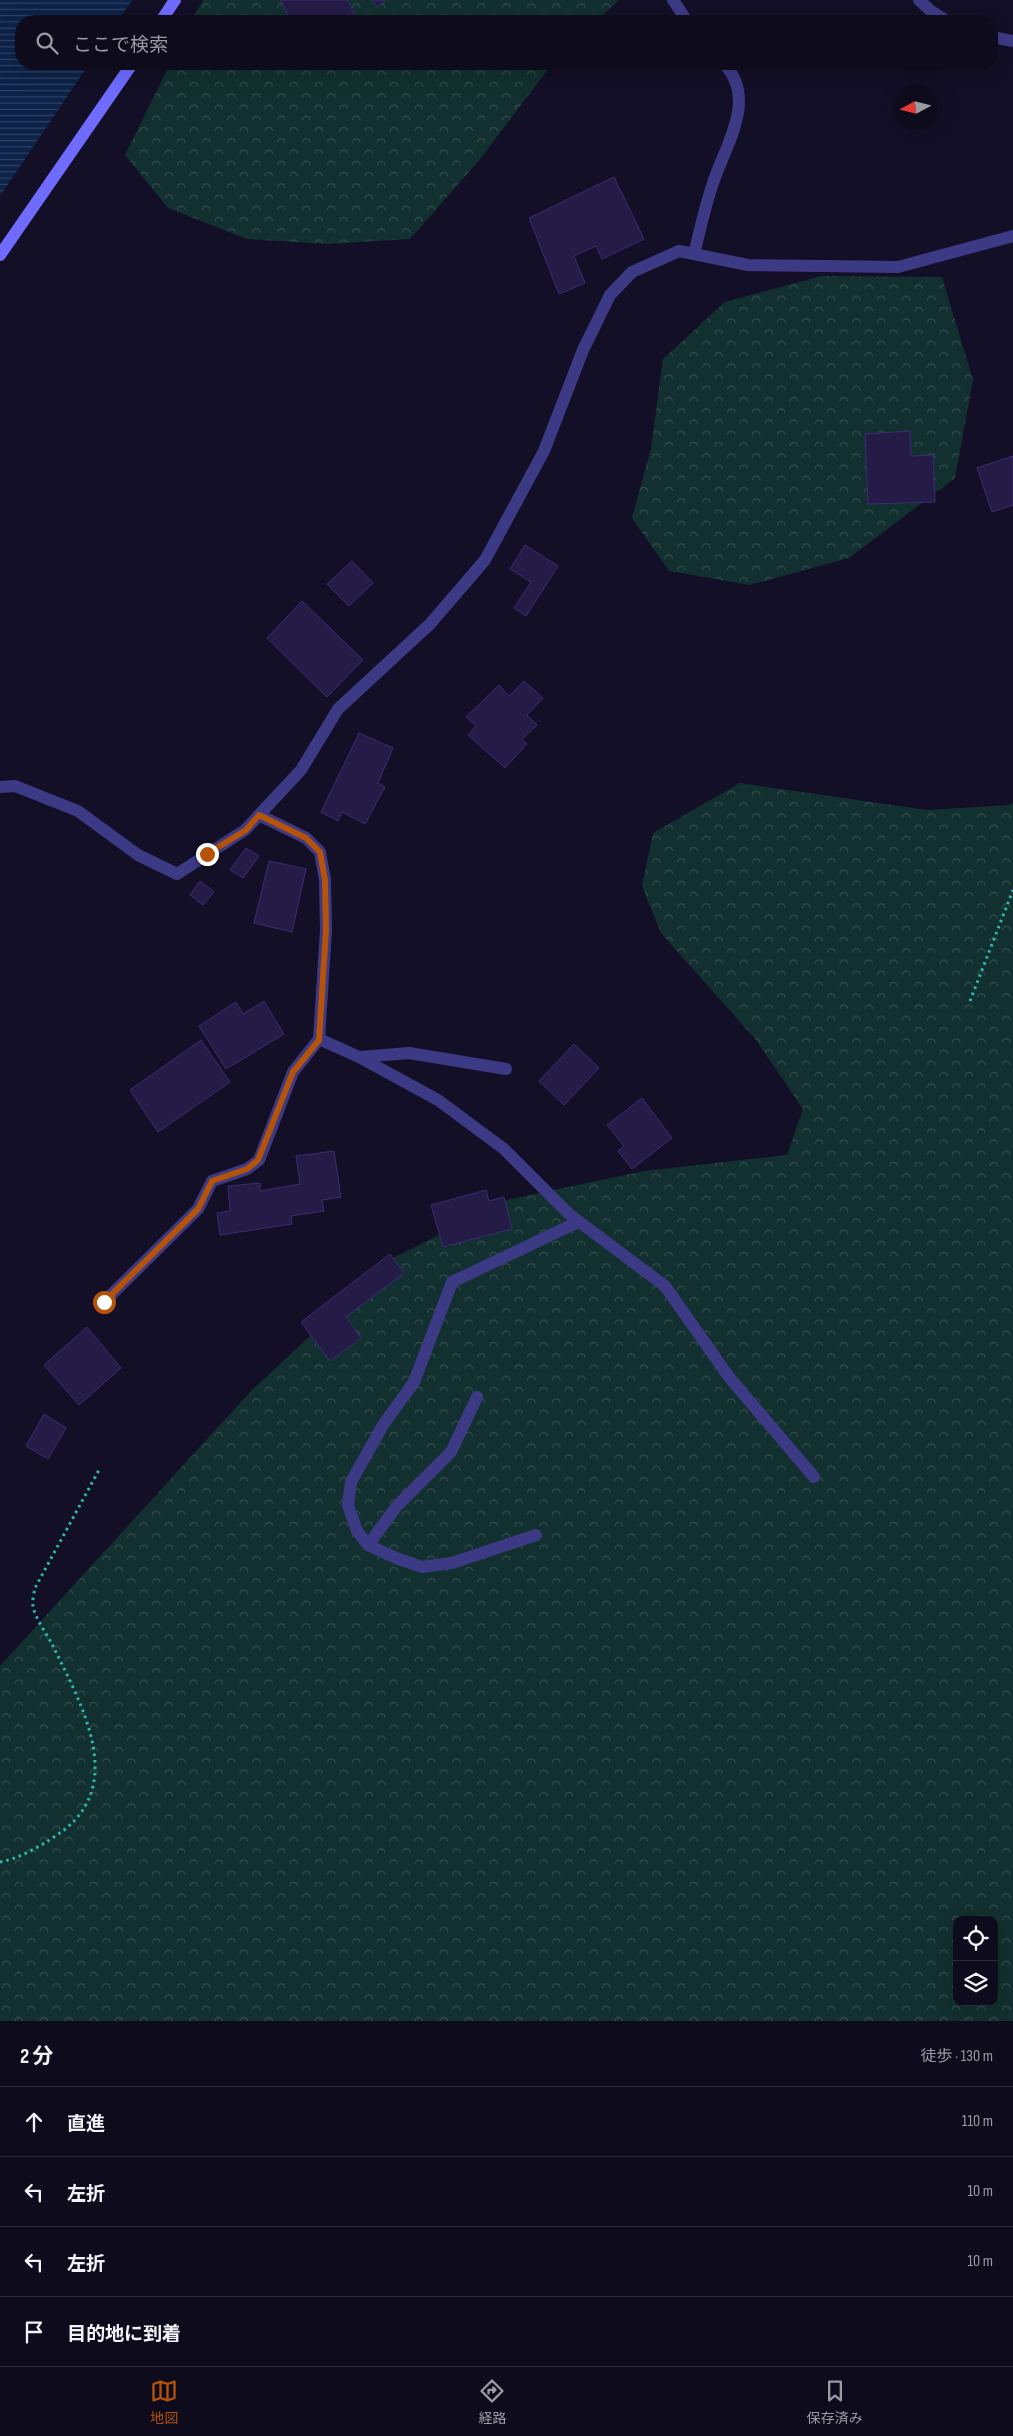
<!DOCTYPE html>
<html lang="ja">
<head>
<meta charset="utf-8">
<style>
  :root { --surface:#0e0b1c; --page:#1c1929; --text:#f1f3f6; --muted:#9b9ba3; --line:#2e2b3b; --accent:#b45309 }
  body { margin:0; font-family:"Sofia Sans Condensed","Noto Sans JP",sans-serif; background:var(--page); color:var(--text) }
  .controls { position:absolute; right:15px; bottom:15px; display:grid; overflow:hidden; border-radius:10px; box-shadow:0 5px 20px #0002 }
  .controls button { width:45px; height:45px; display:grid; place-items:center; padding:0; border:0; border-bottom:1px solid var(--line); background:var(--surface); color:var(--text); font:25px sans-serif }
  .compass { position:absolute; left:893px; top:85px; width:45px; height:45px; border-radius:50%; background:var(--surface); box-shadow:0 5px 20px #0002; rotate:263deg }
  .stop { position:absolute; width:15px; height:15px; margin:-11px; border:4px solid #b45309; border-radius:50%; background:#fff }
  .stop.end { background:#b45309; border-color:#fff; box-shadow:0 1px 5px #0008 }
  .list { margin:0; padding:0; list-style:none }
  h2 { display:flex; justify-content:space-between; align-items:center; height:65px; margin:0; padding:0 20px; font-size:21px }
  h2 small { font-size:16px; font-weight:400; color:var(--muted) }
  .list li { display:grid; grid-template-columns:32px 1fr auto; gap:15px; align-items:center; box-sizing:border-box; height:70px; padding:0 20px; border-top:1px solid var(--line) }
  .list b { display:block; font-size:19px; white-space:nowrap }
  .list em { font-size:16px; font-style:normal; color:var(--muted) }
  .icon { flex:none; width:28px; height:28px; fill:none; stroke:currentColor; stroke-width:2; stroke-linecap:round; stroke-linejoin:round }
  .map { position:relative; flex:none; width:1013px; height:2021px; overflow:hidden }
  .search { position:absolute; background:var(--surface); box-shadow:0 5px 20px #0002; left:15px; right:15px; top:15px; height:55px; display:flex; align-items:center; gap:12px; box-sizing:border-box; padding:0 18px; border-radius:20px; color:var(--muted); font-size:19px }
  .sheet { height:345px; background:var(--surface) }
  nav { display:flex; justify-content:space-around; align-items:center; box-sizing:border-box; height:70px; border-top:1px solid var(--line); background:var(--surface); font-size:14px; color:var(--muted) }
  nav a { display:grid; justify-items:center; gap:2px }
  nav .on { color:var(--accent) }
  .map>svg:first-child { display:block }
  .forest { fill:url(#forest-crowns); fill-rule:evenodd }
  .water { fill:url(#water-rules) }
  .building { fill:#241b47; stroke:#3b2d73 }
  .lines { fill:none; stroke-linecap:round; stroke-linejoin:round }
  .path { stroke:#2fb8b0; stroke-width:3; stroke-dasharray:2.5 4; stroke-linecap:butt }
  .street { stroke:#3d3a85; stroke-width:12 }
  .secondary { stroke:#6f6bff; stroke-width:12 }
  .route { stroke:#b45309; stroke-width:6 }
</style>
</head>
<body>
<div class="map">
<svg width="1013" height="2021" viewBox="0 0 1013 2021">
  <defs>
    <pattern id="forest-crowns" width="20" height="18" patternUnits="userSpaceOnUse" patternTransform="scale(1.25)"><rect width="20" height="18" fill="#12302f"/><path d="M2 6a3 3 0 1 1 6 0M12 15a3 3 0 1 1 6 0" fill="none" stroke="#344d4e"/></pattern>
    <pattern id="water-rules" width="6" height="5" patternUnits="userSpaceOnUse" patternTransform="scale(1.25)"><rect width="6" height="5" fill="#0c2248"/><path d="M0 2.5h6" fill="none" stroke="#2f4163"/></pattern>
  </defs>
  <rect width="100%" height="100%" fill="#130f26"/>
  <g class="forest">
    <polygon points="203,0 619,0 596,21 191,21"/>
    <polygon points="170,64 552,64 481,158 410,239 328,244 247,239 168,208 125,155"/>
    <polygon points="821,276 942,277 973,380 955,478 849,558 750,585 669,571 632,518 651,448 663,359 725,302"/>
    <path d="M 740,783 L 927,810 L 1009,805 L 1013,803 L 1013,2021 L 0,2021 L 0,1666 L 250,1392 L 395,1257 L 511,1199 L 644,1171 L 787,1155 L 803,1109 L 756,1040 L 661,933 L 642,886 L 653,833 ZM 957,1920 L 994,1920 L 994,2002 L 957,2002 Z"/>
  </g>
  <polygon class="water" points="0,0 132,0 118,21 21,21 21,64 89,64 0,196"/>
  <g class="building">
    <polygon points="281,0 348,0 357,21 290,21"/>
    <polygon points="372,0 386,0 377,7"/>
    <polygon points="614,177 644,239 602,259 596,246 574,256 585,283 559,294 529,218"/>
    <polygon points="910,431 911,456 933,455 935,502 868,504 865,434"/>
    <polygon points="1013,456 1013,505 992,512 977,468"/>
    <polygon points="525,545 558,566 526,616 514,608 531,582 510,569"/>
    <polygon points="352,561 373,583 349,606 327,584"/>
    <polygon points="302,601 363,660 327,697 267,638"/>
    <polygon points="524,681 543,698 527,715 537,725 522,739 527,744 505,768 468,735 476,726 466,717 499,685 509,696"/>
    <polygon points="359,733 393,748 378,783 385,787 365,824 342,812 338,821 321,812"/>
    <polygon points="246,848 259,856 243,878 230,870"/>
    <polygon points="269,861 306,869 292,932 254,923"/>
    <polygon points="200,881 214,892 203,905 190,895"/>
    <polygon points="264,1001 284,1034 226,1069 199,1026 236,1002 243,1014"/>
    <polygon points="201,1040 230,1082 158,1132 130,1090"/>
    <polygon points="574,1044 599,1068 564,1105 539,1081"/>
    <polygon points="642,1098 672,1138 632,1169 618,1151 624,1146 607,1125"/>
    <polygon points="334,1151 341,1197 322,1200 324,1211 291,1216 292,1224 220,1235 217,1213 230,1211 228,1186 260,1183 260,1191 300,1184 296,1156"/>
    <polygon points="486,1190 489,1201 504,1197 512,1229 443,1247 431,1205"/>
    <polygon points="390,1254 404,1273 346,1317 361,1338 330,1361 301,1322"/>
    <polygon points="87,1327 121,1368 79,1405 44,1365"/>
    <polygon points="44,1414 66,1428 48,1459 26,1446"/>
  </g>
  <g class="lines">
    <g class="path">
      <polyline points="970,1001 1013,890"/>
      <path d="M 0,1862 C 22,1858 46,1843 64,1830 C 127,1781 79,1700 52,1644 C 46,1633 35,1618 33,1606 C 32,1601 34,1593 35,1588 L 100,1468"/>
    </g>
    <g class="street">
      <polyline points="673,0 687,21"/>
      <polyline points="919,0 931,11 947,21"/>
      <polyline points="992,37 1013,41"/>
      <path d="M 694,254 C 700,230 705,206 713,183 C 725,146 758,99 724,64"/>
      <polyline points="0,787 15,786 78,811 138,855 177,874 245,830 301,770 338,709 430,624 485,560 544,451 583,350 610,295 632,272 679,251 748,265 898,267 1013,236"/>
      <polyline points="319,1039 359,1057 438,1100 504,1149 569,1214 665,1286 729,1377 814,1477"/>
      <polyline points="360,1057 409,1053 506,1069"/>
      <polyline points="104,1302 198,1209 212,1181 247,1169 259,1160 293,1072 319,1039 326,930 325,880 320,852 306,838 259,815"/>
      <polyline points="536,1535 452,1563 422,1567 396,1558 368,1545 357,1531 348,1505 351,1482 383,1425 414,1382 452,1282 578,1222"/>
      <polyline points="368,1545 397,1506 451,1452 477,1397"/>
    </g>
    <g class="secondary">
      <polyline points="161,21 175,0"/>
      <polyline points="0,255 132,64"/>
    </g>
  </g>
  <g class="lines">
    <polyline class="route" points="104,1302 198,1209 212,1181 247,1169 258,1160 293,1072 319,1040 326,930 325,880 320,852 306,838 259,815 246,830 207,854"/>
  </g>
</svg>
<div class="controls">
<button><svg class="icon" aria-label="locate" viewBox="0 0 24 24"><circle cx="12" cy="12" r="6"/><path d="M12 2v4M12 18v4M2 12h4M18 12h4"/></svg></button>
<button><svg class="icon" aria-label="layers" viewBox="0 0 24 24"><path d="M12 4l9 5-9 5-9-5zM3 14l9 5 9-5"/></svg></button>
</div>
<svg class="compass" viewBox="-18 -18 36 36"><path d="M0-13l5 13h-10z" fill="#e53935"/><path d="M0 13l5-13h-10z" fill="#9b9ba3"/></svg>
<div class="stop" style="left:104px;top:1302px"></div>
<div class="stop end" style="left:207px;top:854px"></div>
<div class="search"><svg class="icon" aria-label="search" viewBox="0 0 24 24"><circle cx="10" cy="10" r="6"/><path d="M15 15l6 6"/></svg>ここで検索</div>
</div>
<section class="sheet">
<h2>2 分<small>徒歩 · 130 m</small></h2>
<ul class="list">
<li><svg class="icon" aria-label="ahead" viewBox="0 0 24 24"><path d="M12 20V5M6 11l6-6 6 6"/></svg><div><b>直進</b></div><em>110 m</em></li>
<li><svg class="icon" aria-label="left" viewBox="0 0 24 24"><path d="M17 20v-9H6M10 6l-5 5 5 5"/></svg><div><b>左折</b></div><em>10 m</em></li>
<li><svg class="icon" aria-label="left" viewBox="0 0 24 24"><path d="M17 20v-9H6M10 6l-5 5 5 5"/></svg><div><b>左折</b></div><em>10 m</em></li>
<li><svg class="icon" aria-label="arrive" viewBox="0 0 24 24"><path d="M6 21V4h12l-3 4 3 4H6"/></svg><div><b>目的地に到着</b></div></li>
</ul>
</section>
<nav>
<a class="on"><svg class="icon" aria-label="map" viewBox="0 0 24 24"><path d="M3 6l6-2 6 2 6-2v14l-6 2-6-2-6 2zM9 4v14M15 6v14"/></svg>地図</a>
<a><svg class="icon" aria-label="directions" viewBox="0 0 24 24"><path d="M12 3l9 9-9 9-9-9zM9 14v-3h6M13 9l2 2-2 2"/></svg>経路</a>
<a><svg class="icon" aria-label="saved" viewBox="0 0 24 24"><path d="M7 4h10v16l-5-4-5 4z"/></svg>保存済み</a>
</nav>
</body>
</html>
